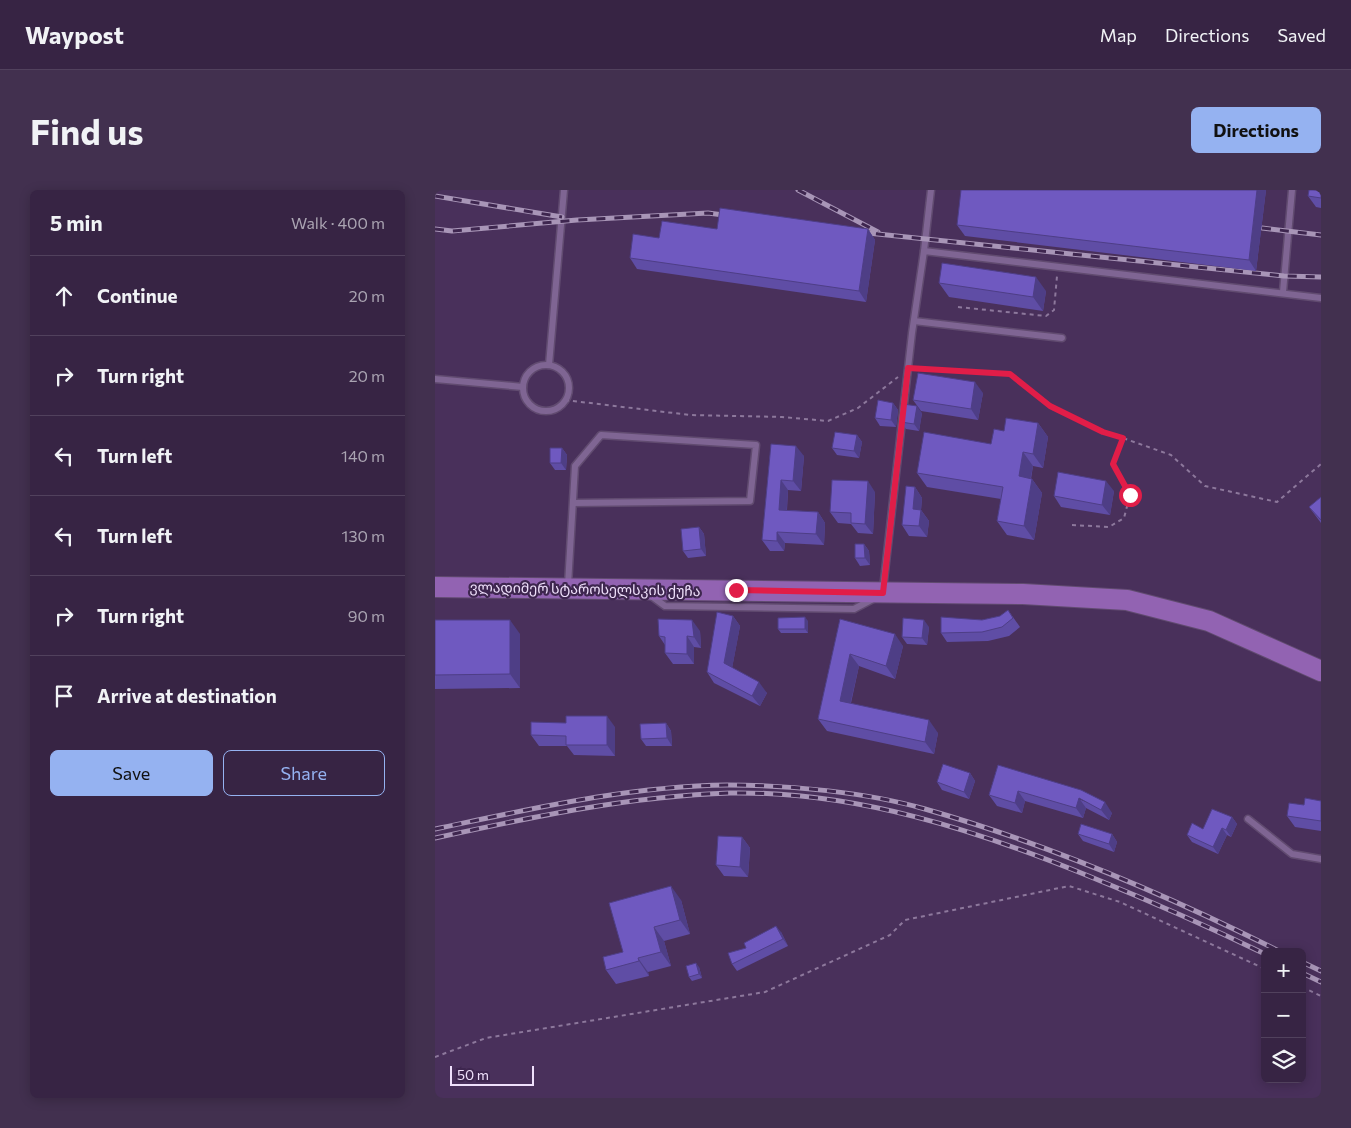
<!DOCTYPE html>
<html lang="en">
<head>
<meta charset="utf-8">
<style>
  :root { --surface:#372444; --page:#42304f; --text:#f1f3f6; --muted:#aaa4b2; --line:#51415d; --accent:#95b2f1 }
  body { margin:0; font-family:Commissioner,"Noto Sans Georgian",sans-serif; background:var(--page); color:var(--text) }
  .controls { position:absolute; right:15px; bottom:15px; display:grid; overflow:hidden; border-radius:8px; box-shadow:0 2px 12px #0003 }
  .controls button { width:45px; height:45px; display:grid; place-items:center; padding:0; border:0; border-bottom:1px solid var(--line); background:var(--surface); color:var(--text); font:25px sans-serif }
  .scale { position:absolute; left:15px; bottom:12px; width:84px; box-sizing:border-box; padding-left:5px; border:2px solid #efe0fb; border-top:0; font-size:14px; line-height:18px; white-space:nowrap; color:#efe0fb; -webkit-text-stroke:4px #3e264f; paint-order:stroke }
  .stop { position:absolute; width:15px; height:15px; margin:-11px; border:4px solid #e11d48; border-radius:50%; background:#fff }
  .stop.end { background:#e11d48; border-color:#fff; box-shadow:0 1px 5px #0008 }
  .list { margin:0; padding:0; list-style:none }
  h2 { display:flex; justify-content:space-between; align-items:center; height:65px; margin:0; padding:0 20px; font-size:21px }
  h2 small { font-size:16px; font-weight:400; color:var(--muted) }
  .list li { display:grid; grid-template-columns:32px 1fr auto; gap:15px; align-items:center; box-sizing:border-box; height:80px; padding:0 20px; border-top:1px solid var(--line) }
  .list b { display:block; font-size:19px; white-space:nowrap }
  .list em { font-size:16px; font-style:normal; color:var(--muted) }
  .actions { display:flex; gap:10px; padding:15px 20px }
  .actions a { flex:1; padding:11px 0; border:1px solid var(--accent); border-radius:8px; text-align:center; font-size:18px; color:var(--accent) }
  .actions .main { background:var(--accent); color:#111 }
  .icon { flex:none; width:28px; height:28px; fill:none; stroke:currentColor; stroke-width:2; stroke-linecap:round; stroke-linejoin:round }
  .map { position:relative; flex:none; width:886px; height:908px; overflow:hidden; border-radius:8px }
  header { display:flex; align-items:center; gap:30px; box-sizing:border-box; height:70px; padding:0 25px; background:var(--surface); border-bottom:1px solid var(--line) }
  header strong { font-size:24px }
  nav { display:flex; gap:28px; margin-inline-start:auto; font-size:18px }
  .intro { display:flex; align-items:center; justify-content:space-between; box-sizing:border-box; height:120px; padding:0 30px }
  h1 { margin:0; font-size:35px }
  .button { padding:12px 22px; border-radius:8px; background:var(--accent); color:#111; font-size:18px; font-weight:700 }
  main { display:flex; gap:30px; padding:0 30px }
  aside { flex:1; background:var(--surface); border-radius:8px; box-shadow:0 2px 12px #0003 }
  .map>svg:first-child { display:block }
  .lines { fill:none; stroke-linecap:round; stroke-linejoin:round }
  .service-casing { stroke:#614b70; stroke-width:9 }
  .primary-casing { stroke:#614b70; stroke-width:22 }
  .path { stroke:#8d789c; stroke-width:2; stroke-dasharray:4 4; stroke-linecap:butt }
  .service { stroke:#7f6593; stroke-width:6 }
  .primary { stroke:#9263b2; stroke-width:20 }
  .rail-casing { stroke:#a895b7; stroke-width:5 }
  .rail { stroke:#3e264f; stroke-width:3; stroke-dasharray:9; stroke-linecap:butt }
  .wall { fill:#5f4da5 }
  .shaded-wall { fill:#4e3e86 }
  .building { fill:#6f59c0; stroke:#4e3e86 }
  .route { stroke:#e11d48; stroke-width:6 }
  .labels { text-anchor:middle; stroke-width:4.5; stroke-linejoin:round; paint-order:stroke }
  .street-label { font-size:14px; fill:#efe0fb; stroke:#3e264f }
</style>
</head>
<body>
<header>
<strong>Waypost</strong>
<nav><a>Map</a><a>Directions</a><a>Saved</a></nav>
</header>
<div class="intro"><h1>Find us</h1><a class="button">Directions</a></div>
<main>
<aside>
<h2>5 min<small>Walk · 400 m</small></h2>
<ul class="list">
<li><svg class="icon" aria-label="ahead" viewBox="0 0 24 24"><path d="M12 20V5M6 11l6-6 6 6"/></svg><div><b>Continue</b></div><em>20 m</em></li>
<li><svg class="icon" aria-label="right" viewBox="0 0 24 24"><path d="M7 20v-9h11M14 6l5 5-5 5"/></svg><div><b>Turn right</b></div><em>20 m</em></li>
<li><svg class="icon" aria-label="left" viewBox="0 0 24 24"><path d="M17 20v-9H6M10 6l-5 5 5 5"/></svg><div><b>Turn left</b></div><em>140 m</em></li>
<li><svg class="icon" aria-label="left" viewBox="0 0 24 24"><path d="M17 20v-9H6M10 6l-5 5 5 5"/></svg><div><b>Turn left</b></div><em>130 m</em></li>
<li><svg class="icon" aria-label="right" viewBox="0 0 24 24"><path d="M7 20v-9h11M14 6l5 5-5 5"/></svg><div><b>Turn right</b></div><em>90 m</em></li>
<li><svg class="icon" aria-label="arrive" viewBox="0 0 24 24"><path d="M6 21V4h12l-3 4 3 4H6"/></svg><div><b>Arrive at destination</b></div></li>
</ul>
<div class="actions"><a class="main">Save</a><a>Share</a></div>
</aside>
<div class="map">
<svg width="886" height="908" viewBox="0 0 886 908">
  <rect width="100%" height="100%" fill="#49305b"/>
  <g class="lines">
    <g class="service-casing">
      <g id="service">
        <polyline points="489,61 496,0"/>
        <polyline points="848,102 857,0"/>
        <polyline points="479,131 627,148"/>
        <polyline points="114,175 129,0"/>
        <circle cx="111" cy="198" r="23"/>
        <polyline points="0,189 88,197"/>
        <polyline points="133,395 140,276 166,245 321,255 315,311 138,313"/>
        <polyline points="448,399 477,143 489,61 886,108"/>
        <polyline points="215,405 230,416 419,419 438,409"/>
        <polyline points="813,629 857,664 886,669"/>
      </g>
    </g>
    <g class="primary-casing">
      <polyline id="primary" points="0,397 588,404 692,410 774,431 886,481"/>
    </g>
    <g class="path">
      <polyline points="523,117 611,126 619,120 622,86"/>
      <polyline points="482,179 575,185 615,216 668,241 736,265 770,296 842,312 886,274"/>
      <polyline points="130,210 255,225 347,227 393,231 423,218 463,187"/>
      <polyline points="637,335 674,337 689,328 695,305 678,273 688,249"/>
      <polyline points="867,797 886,806"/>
      <polyline points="0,867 51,848 330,802 455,745 470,730 634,696 685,712 830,779"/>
    </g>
    <use href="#service" class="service"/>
    <use href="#primary" class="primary"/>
    <g class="rail-casing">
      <g id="rail">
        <polyline points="363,0 443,42"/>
        <polyline points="0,6 127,27"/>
        <polyline points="827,38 886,45"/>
        <polyline points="0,39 17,41 142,30 273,23 296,26"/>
        <polyline points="423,42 849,86 886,87"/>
        <path d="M 0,639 C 96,619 194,596 292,595 C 353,595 431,602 490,619 C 613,654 732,705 846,762"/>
        <path d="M 0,648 C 97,627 195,606 295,603 C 421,601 541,640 656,687 C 715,711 772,736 830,764"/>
        <polyline points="867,772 886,781"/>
        <polyline points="867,783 886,792"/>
      </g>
    </g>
    <use href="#rail" class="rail"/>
  </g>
  <g class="wall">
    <polygon points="831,0 821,81 530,46 522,35"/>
    <polygon points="886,0 886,18 881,17 873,6"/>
    <polygon points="433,39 440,50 431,112 202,79 195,68 224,48"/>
    <polygon points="504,93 611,101 608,121 514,107"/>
    <polygon points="548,203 543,230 486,221 478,210"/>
    <polygon points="458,213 463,220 461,237 445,236 440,228"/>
    <polygon points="487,223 484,241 471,239 466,232"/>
    <polygon points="603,233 613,247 608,278 598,276 596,289 597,289 607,303 599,350 572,345 562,331 566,309 492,297 482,283 556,254"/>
    <polygon points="422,245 427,252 424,268 402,265 397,258"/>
    <polygon points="336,254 369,266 366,301 353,300 352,320 383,322 390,333 389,355 350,353 349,361 335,361 327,350"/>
    <polygon points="127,258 132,265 131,280 120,280 115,273"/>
    <polygon points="480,297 487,308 486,320 494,331 492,347 474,346 467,335"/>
    <polygon points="679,301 675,325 626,317 619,306"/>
    <polygon points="440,302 438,344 423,343 416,334 403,333 395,322"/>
    <polygon points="886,307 886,333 874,317"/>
    <polygon points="264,337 269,344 271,366 253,368 248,361"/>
    <polygon points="429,354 434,361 435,375 425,376 420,368"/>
    <polygon points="573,420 585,437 574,446 553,451 512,452 506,443 547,430 565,426"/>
    <polygon points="298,426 305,436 297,478 332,503 325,516 279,493 272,482"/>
    <polygon points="405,429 468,456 460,489 424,476 416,513 503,543 499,564 392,541 383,529"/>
    <polygon points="0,430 85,444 85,498 0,499"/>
    <polygon points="373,431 373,443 346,443 343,439"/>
    <polygon points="494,437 492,455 472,454 467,447"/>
    <polygon points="265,441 266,458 259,457 259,474 238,474 230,463 230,455 224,446"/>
    <polygon points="231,533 236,541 237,556 211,556 206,549"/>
    <polygon points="180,537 180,566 139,565 132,556 104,556 96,545"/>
    <polygon points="563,575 677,623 674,630 651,618 648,628 590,611 587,623 562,616 554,605"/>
    <polygon points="535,583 540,591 534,609 507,600 502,592"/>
    <polygon points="886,611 886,641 860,637 852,626"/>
    <polygon points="797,627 802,634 796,647 792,645 783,664 757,652 752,645"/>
    <polygon points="643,644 677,644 682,652 679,662 648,651"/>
    <polygon points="307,647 315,658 313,687 289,686 281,675"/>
    <polygon points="246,710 255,744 229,751 236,776 213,782 214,786 181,794 171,780 188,762"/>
    <polygon points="346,742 353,756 302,781 297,774 311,758"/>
    <polygon points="264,777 267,788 257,791 254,787"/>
  </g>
  <g class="shaded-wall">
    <polygon points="822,0 831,0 821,81 814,70"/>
    <polygon points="433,39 440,50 431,112 424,101"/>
    <polygon points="601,87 611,101 608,121 598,107"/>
    <polygon points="540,192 548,203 543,230 536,219"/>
    <polygon points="458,213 463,220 461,237 456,230"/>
    <polygon points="482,216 487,223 484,241 479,234"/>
    <polygon points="603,233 613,247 608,278 598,264"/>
    <polygon points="422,245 427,252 424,268 419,261"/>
    <polygon points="361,256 369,266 366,301 358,291"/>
    <polygon points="127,258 132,265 131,280 126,273"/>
    <polygon points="588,262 598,276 593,301 584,286"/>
    <polygon points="597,289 607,303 599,350 589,336"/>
    <polygon points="346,290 353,300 351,330 344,320"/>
    <polygon points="433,291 440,302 438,344 430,334"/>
    <polygon points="671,291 679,301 675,325 667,315"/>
    <polygon points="480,297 487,308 486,320 494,331 492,347 484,336 478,319"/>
    <polygon points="383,322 390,333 389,355 381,344"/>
    <polygon points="264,337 269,344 271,366 266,359"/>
    <polygon points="342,342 350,353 349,361 342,351"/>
    <polygon points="429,354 434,361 435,375 430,368"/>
    <polygon points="298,426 305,436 296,484 289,473"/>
    <polygon points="370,427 373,431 373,443 370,439"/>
    <polygon points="75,430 85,444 85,498 75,484"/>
    <polygon points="257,430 265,441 266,458 259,447"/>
    <polygon points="489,430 494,437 492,455 487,448"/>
    <polygon points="460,444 468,456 460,489 451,476"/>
    <polygon points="252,446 259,457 259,474 252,464"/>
    <polygon points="415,464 424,476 413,524 405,511"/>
    <polygon points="324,492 332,503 325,516 317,506"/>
    <polygon points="172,526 180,537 180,566 172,555"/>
    <polygon points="494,530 503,543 499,564 490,552"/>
    <polygon points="231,533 236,541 237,556 232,548"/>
    <polygon points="535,583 540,591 534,609 529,602"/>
    <polygon points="583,601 590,611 587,623 580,613"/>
    <polygon points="644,608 651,618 648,628 641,618"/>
    <polygon points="670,612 677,623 674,630 666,620"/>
    <polygon points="797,627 802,634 796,647 791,640"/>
    <polygon points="787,638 792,645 783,664 778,657"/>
    <polygon points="677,644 682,652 679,662 674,654"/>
    <polygon points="307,647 315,658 313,687 305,677"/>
    <polygon points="236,696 246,710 255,744 245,730"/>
    <polygon points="341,736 346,742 353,756 348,749"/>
    <polygon points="219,737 229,751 236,776 226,762"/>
    <polygon points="203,768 213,782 214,786 204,771"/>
    <polygon points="261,773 264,777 267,788 264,784"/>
  </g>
  <g class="building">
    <polygon points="526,0 822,0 814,70 522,35"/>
    <polygon points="874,0 886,0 886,8 873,6"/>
    <polygon points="285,18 433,39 424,101 195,68 198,44 224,48 227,31 282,39"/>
    <polygon points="507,73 601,87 598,107 504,93"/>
    <polygon points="483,183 540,192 536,219 478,210"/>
    <polygon points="443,210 458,213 456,230 440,228"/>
    <polygon points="468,214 482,216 479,234 466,232"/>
    <polygon points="571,228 603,233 598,264 588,262 584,286 597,289 589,336 562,331 568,297 482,283 489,242 556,254 559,239 569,241"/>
    <polygon points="400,242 422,245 419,261 397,258"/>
    <polygon points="336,254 361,256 358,291 346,290 344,320 383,322 381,344 342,342 342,351 327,350"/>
    <polygon points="115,258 127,258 126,273 115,273"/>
    <polygon points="623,282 671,291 667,315 619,306"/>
    <polygon points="397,290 433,291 430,334 416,333 416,323 395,322"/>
    <polygon points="471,296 480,297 478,319 486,320 484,336 467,335"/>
    <polygon points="886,307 886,330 874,317"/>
    <polygon points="264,337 266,359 248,361 246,339"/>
    <polygon points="420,354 429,354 430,368 420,368"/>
    <polygon points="573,420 578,428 567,437 547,442 506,443 506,427 547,430 565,426"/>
    <polygon points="282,422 298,426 289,473 324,492 317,506 272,482"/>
    <polygon points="370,427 370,439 343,439 343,428"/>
    <polygon points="468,428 489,430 487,448 467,447"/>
    <polygon points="223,429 257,430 259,447 252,446 252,464 230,463 230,447 224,446"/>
    <polygon points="405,429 460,444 451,476 415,464 405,511 494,530 490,552 383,529"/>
    <polygon points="0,430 75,430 75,484 0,485"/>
    <polygon points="131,526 172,526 172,555 131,555 131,546 96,545 96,532 131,533"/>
    <polygon points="231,533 232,548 206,549 205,534"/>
    <polygon points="508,574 535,583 529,602 502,592"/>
    <polygon points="563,575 646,600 670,612 666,620 644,608 641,618 583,601 580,613 554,605"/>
    <polygon points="870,608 886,611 886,631 852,626 854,613 869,615"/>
    <polygon points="777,619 797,627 791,640 787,638 778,657 752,645 757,633 768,639"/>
    <polygon points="646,634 677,644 674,654 643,644"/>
    <polygon points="283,646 307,647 305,677 281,675"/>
    <polygon points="236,696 245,730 219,737 226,762 203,768 204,771 171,780 168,767 188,762 174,713"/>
    <polygon points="341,736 348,749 297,774 293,763 311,758 309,753"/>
    <polygon points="261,773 264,784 254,787 251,776"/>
  </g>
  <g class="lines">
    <polyline class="route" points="301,400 448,403 473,178 575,184 615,216 668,242 688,248 678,274 695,305"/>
  </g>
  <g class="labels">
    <g class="street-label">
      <text transform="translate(150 399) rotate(1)" y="5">ვლადიმერ სტაროსელსკის ქუჩა</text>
    </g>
  </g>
</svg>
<div class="controls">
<button>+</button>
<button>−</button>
<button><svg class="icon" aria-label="layers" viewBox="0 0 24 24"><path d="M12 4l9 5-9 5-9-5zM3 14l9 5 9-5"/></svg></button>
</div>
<div class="scale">50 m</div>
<div class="stop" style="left:695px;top:305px"></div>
<div class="stop end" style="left:301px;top:400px"></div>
</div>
</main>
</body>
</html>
